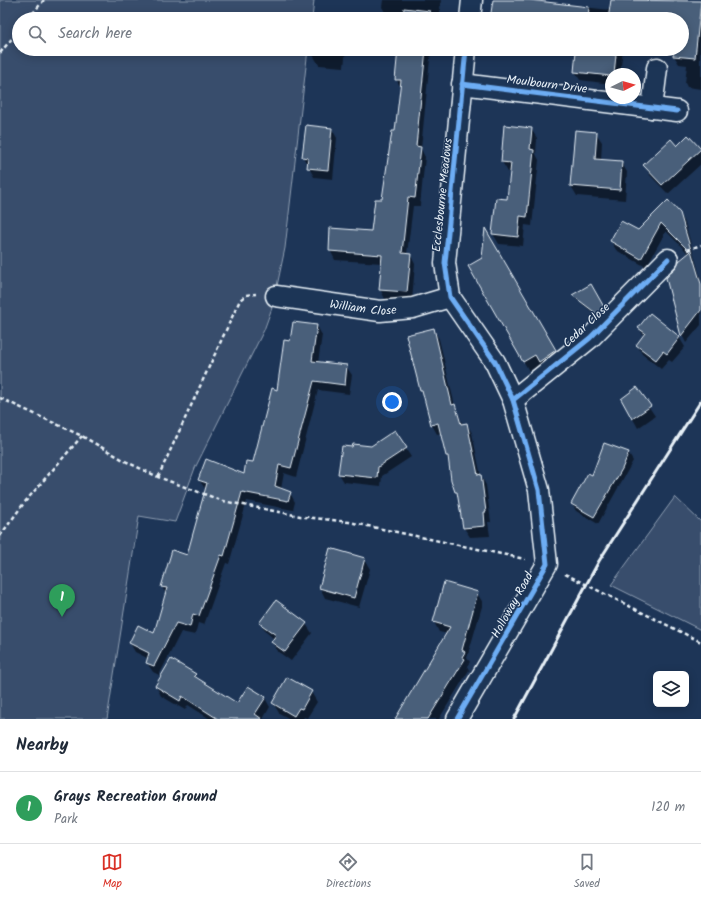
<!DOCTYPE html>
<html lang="en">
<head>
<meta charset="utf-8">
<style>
  :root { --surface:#fff; --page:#f6f6f7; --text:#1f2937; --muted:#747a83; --line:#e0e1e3; --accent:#d93025 }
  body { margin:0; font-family:Kalam,sans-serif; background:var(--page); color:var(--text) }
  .controls { position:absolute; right:12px; bottom:12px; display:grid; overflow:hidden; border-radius:6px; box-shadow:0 2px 10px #0003 }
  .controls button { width:36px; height:36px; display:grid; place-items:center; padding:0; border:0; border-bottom:1px solid var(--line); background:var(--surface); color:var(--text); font:20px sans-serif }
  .compass { position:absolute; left:605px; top:68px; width:36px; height:36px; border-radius:50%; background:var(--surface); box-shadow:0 2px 10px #0003; rotate:85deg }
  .you { position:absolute; left:392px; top:402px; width:14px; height:14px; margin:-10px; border:3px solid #fff; border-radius:50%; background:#1a73e8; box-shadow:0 0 0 6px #1a73e833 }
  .badge { display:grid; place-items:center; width:26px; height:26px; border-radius:50%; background:var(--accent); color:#fff; font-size:13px; font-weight:700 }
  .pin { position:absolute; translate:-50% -33px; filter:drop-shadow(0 1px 2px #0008) }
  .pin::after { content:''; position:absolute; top:21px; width:14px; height:12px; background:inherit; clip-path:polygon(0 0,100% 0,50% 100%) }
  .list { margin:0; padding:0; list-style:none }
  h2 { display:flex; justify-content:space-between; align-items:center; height:52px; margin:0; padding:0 16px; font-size:17px }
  h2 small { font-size:13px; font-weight:400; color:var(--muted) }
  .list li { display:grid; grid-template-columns:26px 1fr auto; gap:12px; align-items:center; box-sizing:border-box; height:72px; padding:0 16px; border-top:1px solid var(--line) }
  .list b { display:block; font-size:15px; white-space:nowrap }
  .list p { margin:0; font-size:13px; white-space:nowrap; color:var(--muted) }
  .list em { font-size:13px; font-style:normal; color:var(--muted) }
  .icon { flex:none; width:22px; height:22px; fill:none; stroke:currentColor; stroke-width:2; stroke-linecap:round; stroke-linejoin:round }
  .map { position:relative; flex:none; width:701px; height:719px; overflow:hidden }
  .search { position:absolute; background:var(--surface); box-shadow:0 2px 10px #0003; left:12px; right:12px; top:12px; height:44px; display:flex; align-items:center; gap:10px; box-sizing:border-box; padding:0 14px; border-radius:22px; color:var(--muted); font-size:15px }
  .sheet { height:124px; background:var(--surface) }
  nav { display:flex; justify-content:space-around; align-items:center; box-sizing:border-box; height:56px; border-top:1px solid var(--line); background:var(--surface); font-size:11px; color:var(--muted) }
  nav a { display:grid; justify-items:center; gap:2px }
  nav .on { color:var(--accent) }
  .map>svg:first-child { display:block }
  .green { fill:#374d6c; stroke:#909fb2 }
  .shadow { fill:#0007 }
  .building { fill:#495e7a; stroke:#e8f1f8 }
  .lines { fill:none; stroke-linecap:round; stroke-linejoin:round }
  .minor-casing { stroke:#e8f1f8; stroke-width:23 }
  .path { stroke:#e8f1f8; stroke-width:2.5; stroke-dasharray:4 3; stroke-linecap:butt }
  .minor { stroke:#1d3557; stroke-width:20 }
  .rail { stroke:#e8f1f8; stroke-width:3 }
  .cycleway-casing { stroke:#1d3557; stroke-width:8 }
  .cycleway { stroke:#6dadf4; stroke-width:5 }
  .labels { text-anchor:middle; stroke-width:3; stroke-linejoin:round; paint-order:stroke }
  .street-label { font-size:12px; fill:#e8f1f8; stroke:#1d3557 }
</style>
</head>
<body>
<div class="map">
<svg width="701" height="719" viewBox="0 0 701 719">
  <rect width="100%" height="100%" fill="#1d3557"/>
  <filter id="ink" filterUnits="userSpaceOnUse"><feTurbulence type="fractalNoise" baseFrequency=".025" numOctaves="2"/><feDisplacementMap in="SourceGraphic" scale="8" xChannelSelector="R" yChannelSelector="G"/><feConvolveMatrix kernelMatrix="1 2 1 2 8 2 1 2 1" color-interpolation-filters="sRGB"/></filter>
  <g filter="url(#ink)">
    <g class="green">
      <polygon points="0,0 314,0 312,19 19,19 19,49 308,49 285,248 273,305 264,330 195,468 175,522 139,516 107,719 0,719"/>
      <polygon points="675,497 701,522 701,630 611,585"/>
    </g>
    <g class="shadow">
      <polygon points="383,0 441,0 439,19 403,19 387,16 382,7"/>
      <polygon points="494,0 521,0 610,10 612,0 680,0 700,2 701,0 700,64 701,64 701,89 687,87 685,83 687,65 679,64 674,56 675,49 682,49 682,19 491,19"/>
      <polygon points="314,49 346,49 344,67 319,65 313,55"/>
      <polygon points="399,49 431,49 421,149 425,157 420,206 413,206 407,254 410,254 415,264 412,301 385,299 380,289 382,263 335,260 330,250 372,233 383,201 396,133 401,88 396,79"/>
      <polygon points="578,49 623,49 620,74 611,74 611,84 580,80 575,72"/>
      <polygon points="332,129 337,138 333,179 314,177 303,157"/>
      <polygon points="531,129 537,138 536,154 539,160 532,226 525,225 523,246 499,244 493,234 497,199 508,200 511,172 508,172 502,162"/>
      <polygon points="596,133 602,142 601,161 621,162 627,172 625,200 577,196 571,186"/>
      <polygon points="677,147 700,150 701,164 668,194 650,175 645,165"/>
      <polygon points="680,214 685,223 701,280 701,325 686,343 682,335 667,278 689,254 666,231 646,267 616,250 611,241"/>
      <polygon points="486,232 561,360 545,371 541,364 529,371 469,266 483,259"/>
      <polygon points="591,285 606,312 600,318 576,299 573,295"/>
      <polygon points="317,326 322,335 318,363 346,366 352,375 349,394 318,390 296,477 284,473 281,489 290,493 295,502 293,510 247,501 229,564 226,563 204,625 198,623 195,635 181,632 159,675 153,672 147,663 149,659 135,652 130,643 155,634 166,594 162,587 188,556 206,490 199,480 244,475 254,463 278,391 291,342"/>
      <polygon points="639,328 679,337 685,347 672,362 669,360 661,369 642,354 637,345 644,336"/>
      <polygon points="434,330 439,339 455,406 463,425 467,424 472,433 481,476 486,485 491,522 488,522 490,536 470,537 464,528 459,497 452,480 450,462 447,456 441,433 437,434 432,425 425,397 421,390"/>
      <polygon points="637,389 655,416 638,428 622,399"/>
      <polygon points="395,432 411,457 382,476 381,486 344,482 339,474 353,448 371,447"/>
      <polygon points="628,453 633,461 598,524 576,511 572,504 592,476"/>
      <polygon points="330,550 364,559 370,569 359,607 325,598 320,588"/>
      <polygon points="477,593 483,603 467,658 470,662 467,666 469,670 439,719 398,719 448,634 439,632 434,622"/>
      <polygon points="260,623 306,624 312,633 291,661 277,651 272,642 274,639 266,632"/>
      <polygon points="195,675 198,680 237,705 265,698 270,707 263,719 210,719 188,705 185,710 161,696 156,686"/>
      <polygon points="311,692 317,702 307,718 304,717 303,719 290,719 279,713 273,703"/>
    </g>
    <g class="building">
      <polygon points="493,0 529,0 589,7 588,19 490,19"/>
      <polygon points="611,0 701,1 695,58 673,56 674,49 682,49 682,19 608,19"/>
      <polygon points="404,8 430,11 429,19 403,19"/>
      <polygon points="398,49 426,49 416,146 421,147 415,198 408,197 402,253 411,254 407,292 379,290 382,255 329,251 330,228 371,231 375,199 382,199 392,131 395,131 401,80 395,80"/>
      <polygon points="576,51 616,55 614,74 611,74 611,76 574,72"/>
      <polygon points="306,125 332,128 328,170 307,168 308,158 302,157"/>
      <polygon points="504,125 532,128 530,149 534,150 527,217 520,216 518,237 492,234 496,198 507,199 511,163 501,162"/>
      <polygon points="575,130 597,132 595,159 622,161 620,190 570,186"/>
      <polygon points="688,135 701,149 662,185 643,165 671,139 677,146"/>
      <polygon points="668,200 680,213 701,284 701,310 681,336 666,278 676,267 679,261 690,252 661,223 641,259 610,241 621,221 638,230"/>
      <polygon points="485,228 556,350 539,362 535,355 523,362 468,266 482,258"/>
      <polygon points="591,284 604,307 597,314 572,295"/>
      <polygon points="650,313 680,337 667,354 663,351 656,360 636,345 645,333 638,328"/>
      <polygon points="293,322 317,325 312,361 347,365 345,385 314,381 291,468 279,465 275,486 291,492 288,501 242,492 224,556 221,555 199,616 193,614 190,627 176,623 154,666 146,663 149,653 129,643 138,625 154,633 167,588 161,587 172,550 187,555 207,483 198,480 206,459 244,474 246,461 253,462 272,388 277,390 284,340 290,341"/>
      <polygon points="434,328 452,405 455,404 461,424 467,423 478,475 481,474 486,512 484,512 485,526 463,528 457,492 455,492 451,480 448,456 446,456 438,423 431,425 422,390 420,390 406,335"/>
      <polygon points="637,387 651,406 632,419 621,399"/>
      <polygon points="395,430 407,448 378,467 377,478 338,474 342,446 352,447 353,444 371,446"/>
      <polygon points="604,443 629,452 622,469 594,517 571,504 588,473 592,475"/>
      <polygon points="330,548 365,558 354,598 319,588"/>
      <polygon points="444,582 478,592 462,650 465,652 462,657 465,659 428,719 395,719 450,627 433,622"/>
      <polygon points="276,600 307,623 285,652 271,642 276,635 259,623"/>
      <polygon points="171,659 196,674 194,676 237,703 248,686 266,697 255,714 262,719 218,719 182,696 180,701 155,686"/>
      <polygon points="287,677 312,691 302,709 299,708 294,716 272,703"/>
    </g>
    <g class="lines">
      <g class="minor-casing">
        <g id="minor">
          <polyline points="470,19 472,0"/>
          <polyline points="462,84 677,111"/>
          <polyline points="652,108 657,68"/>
          <path id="s1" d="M 276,296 L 380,311 L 413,308 L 450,297"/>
          <polyline points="513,400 590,338 668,259"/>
          <polyline points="457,719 547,564 539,490 513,400 495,362 450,297 445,263 466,49"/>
        </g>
      </g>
      <g class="path">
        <polyline points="28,19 44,0"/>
        <polyline points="0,53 19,30"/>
        <polyline points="687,250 701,245"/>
        <polyline points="0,398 82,436 127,462 158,477 223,501 305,517 349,522 525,559"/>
        <polyline points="158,477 240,300 246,295 256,294"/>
        <polyline points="0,536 24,503 82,436"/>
        <polyline points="565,574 701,642"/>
      </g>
      <use href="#minor" class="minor"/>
      <polyline class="rail" points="514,719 599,561 701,401"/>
      <g class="cycleway-casing">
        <g id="cycleway">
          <polyline points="462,84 677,111"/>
          <polyline points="513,400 590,338 668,259"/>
          <polyline points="457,719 547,564 539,490 513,400 495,362 450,297 445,263 466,49"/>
        </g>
      </g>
      <use href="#cycleway" class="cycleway"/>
    </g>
  </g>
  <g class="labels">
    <g class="street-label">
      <text transform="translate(547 84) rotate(7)" y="4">Moulbourn Drive</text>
      <text transform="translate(442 195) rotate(-84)" y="4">Ecclesbourne Meadows</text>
      <text dy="4" stroke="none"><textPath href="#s1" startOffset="88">William Close</textPath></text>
      <text transform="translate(586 325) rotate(-43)" y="4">Cedar Close</text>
      <text transform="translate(512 605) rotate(-61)" y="4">Holloway Road</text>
    </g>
  </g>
</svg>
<div class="controls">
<button><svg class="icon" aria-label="layers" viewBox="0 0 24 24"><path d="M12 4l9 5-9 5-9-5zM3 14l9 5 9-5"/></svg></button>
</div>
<svg class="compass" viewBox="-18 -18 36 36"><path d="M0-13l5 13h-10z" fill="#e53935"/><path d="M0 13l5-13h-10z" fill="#747a83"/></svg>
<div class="you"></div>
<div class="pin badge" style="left:62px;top:617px;background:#2e9e5b">1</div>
<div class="search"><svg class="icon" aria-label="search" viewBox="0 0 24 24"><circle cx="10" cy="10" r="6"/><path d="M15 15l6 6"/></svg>Search here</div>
</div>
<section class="sheet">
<h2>Nearby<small></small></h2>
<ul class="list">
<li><span class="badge" style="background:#2e9e5b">1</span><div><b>Grays Recreation Ground</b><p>Park</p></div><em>120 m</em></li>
</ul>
</section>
<nav>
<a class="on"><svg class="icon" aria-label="map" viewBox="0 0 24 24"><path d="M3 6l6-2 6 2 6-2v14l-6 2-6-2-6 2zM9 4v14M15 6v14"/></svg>Map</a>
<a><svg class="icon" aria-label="directions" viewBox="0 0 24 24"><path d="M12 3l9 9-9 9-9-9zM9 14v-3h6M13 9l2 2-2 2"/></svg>Directions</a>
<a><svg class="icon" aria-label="saved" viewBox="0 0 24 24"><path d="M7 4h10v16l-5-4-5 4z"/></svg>Saved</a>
</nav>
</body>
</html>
